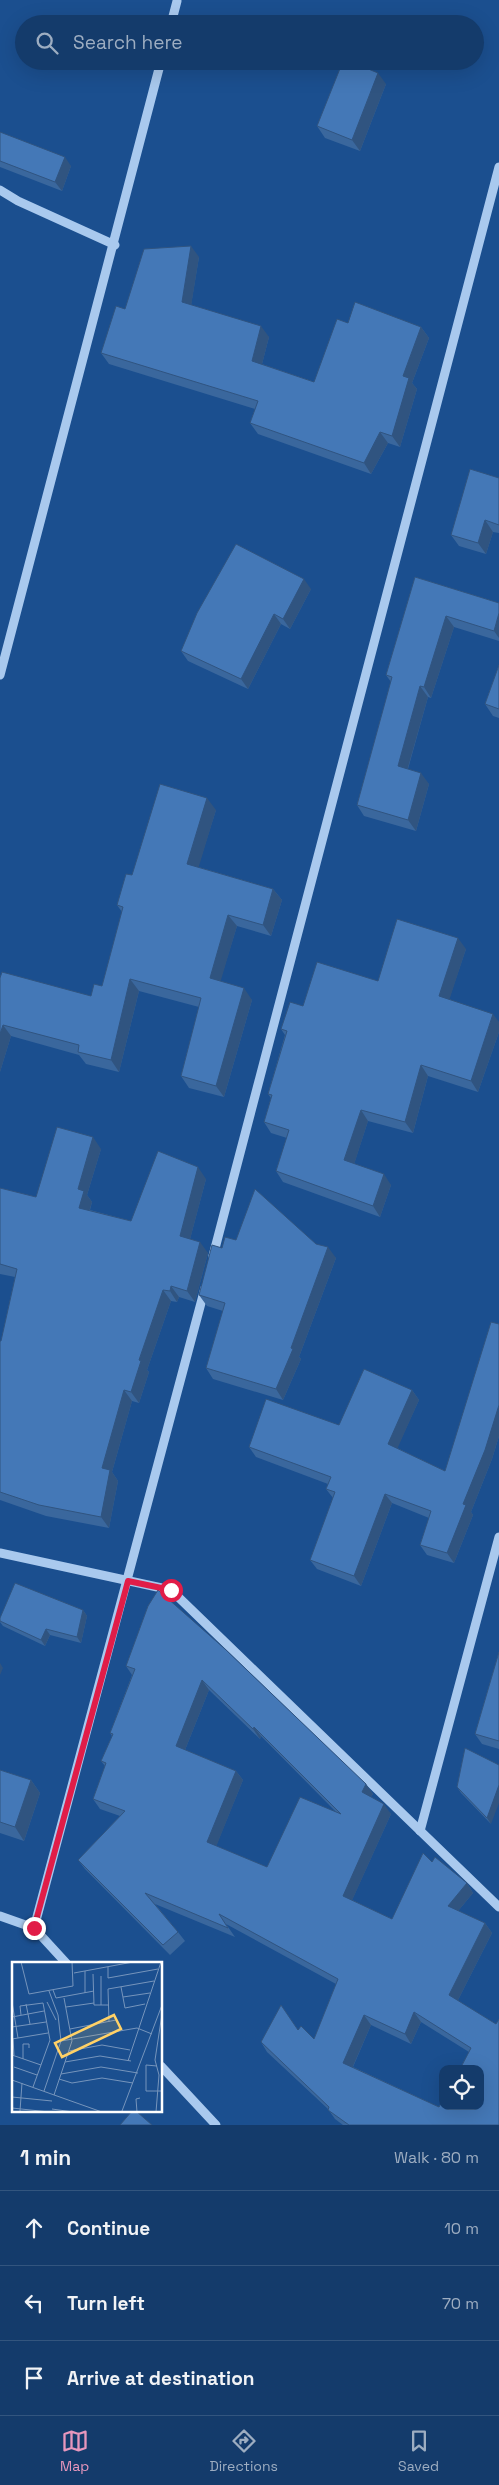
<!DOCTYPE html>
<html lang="en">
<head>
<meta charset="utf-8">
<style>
  :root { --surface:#143b6b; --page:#214673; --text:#f1f3f6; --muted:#9dadc1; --line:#33557e; --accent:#e797bd }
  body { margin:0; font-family:"Space Grotesk",sans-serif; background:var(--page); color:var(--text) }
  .controls { position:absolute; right:15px; bottom:15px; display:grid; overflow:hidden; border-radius:10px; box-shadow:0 5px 20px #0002 }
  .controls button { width:45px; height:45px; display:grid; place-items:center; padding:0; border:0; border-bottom:1px solid var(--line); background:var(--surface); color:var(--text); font:25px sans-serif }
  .stop { position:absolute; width:15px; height:15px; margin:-11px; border:4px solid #e11d48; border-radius:50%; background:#fff }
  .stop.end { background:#e11d48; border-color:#fff; box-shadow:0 1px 5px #0008 }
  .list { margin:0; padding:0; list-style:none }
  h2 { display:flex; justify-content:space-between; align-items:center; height:65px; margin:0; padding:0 20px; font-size:21px }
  h2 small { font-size:16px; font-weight:400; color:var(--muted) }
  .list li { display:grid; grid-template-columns:32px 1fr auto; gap:15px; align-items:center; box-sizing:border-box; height:75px; padding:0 20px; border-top:1px solid var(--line) }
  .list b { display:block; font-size:19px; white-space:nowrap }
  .list em { font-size:16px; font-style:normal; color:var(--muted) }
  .icon { flex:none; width:28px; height:28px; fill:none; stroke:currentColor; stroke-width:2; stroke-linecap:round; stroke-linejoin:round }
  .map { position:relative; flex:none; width:499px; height:2125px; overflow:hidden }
  .search { position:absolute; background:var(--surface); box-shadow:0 5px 20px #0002; left:15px; right:15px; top:15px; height:55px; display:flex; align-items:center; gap:12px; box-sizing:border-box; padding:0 18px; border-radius:28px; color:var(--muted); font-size:19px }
  .sheet { height:290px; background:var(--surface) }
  nav { display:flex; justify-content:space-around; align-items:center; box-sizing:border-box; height:70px; border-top:1px solid var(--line); background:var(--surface); font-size:14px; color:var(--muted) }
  nav a { display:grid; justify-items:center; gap:2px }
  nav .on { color:var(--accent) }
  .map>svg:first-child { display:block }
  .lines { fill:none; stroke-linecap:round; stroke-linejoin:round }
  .minor { stroke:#a9c9ee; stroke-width:9 }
  .wall { fill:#3a679d; fill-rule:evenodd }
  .shaded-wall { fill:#305480 }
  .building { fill:#4478b7; stroke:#305480; fill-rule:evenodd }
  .route { stroke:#e11d48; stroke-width:6 }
  .inset-road { fill:none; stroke:#7695bc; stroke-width:1 }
  .view { fill:#ffd166; fill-opacity:0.15; stroke:#ffd166; stroke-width:2.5 }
  .inset-edge { fill:none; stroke:#fff; stroke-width:2.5 }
</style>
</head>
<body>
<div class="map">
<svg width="499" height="2125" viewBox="0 0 499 2125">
  <rect width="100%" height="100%" fill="#1b4f8f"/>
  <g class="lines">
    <g class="minor">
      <polyline points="171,24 177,1"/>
      <polyline points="0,190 18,201 115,245"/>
      <polyline points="0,675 161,61"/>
      <polyline points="213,1256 499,167"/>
      <polyline points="0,1553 171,1590 499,1907"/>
      <polyline points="420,1831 499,1537"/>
      <polyline points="0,1916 34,1928 67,1964"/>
      <polyline points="34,1928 205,1288"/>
      <polyline points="161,2066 216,2125"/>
    </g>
  </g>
  <g class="wall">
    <polygon points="386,84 360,151 325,138 317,126"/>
    <polygon points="0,132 71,166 62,191 0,167"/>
    <polygon points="199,257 191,305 269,337 262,364 314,382 348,323 421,327 429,338 412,383 417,389 400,447 388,443 371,474 258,434 250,423 255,409 109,364 101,353 125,309"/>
    <polygon points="499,478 499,533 493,532 486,554 459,546 451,535"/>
    <polygon points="415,577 499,603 499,641 454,627 431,698 428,697 408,769 429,784 416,831 364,816 357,805 391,682 386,675"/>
    <polygon points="311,589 290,629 281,624 248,689 188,661 181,651"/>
    <polygon points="499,665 499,718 493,716 485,704"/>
    <polygon points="216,810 198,867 273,889 282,900 271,936 237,926 220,981 252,1000 224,1097 189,1088 181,1076 199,1007 139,991 119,1072 86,1064 79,1055 11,1036 0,1072 0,978 91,996 102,986 122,912 117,905 132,875"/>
    <polygon points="466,949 449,999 499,1022 499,1032 478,1092 428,1076 413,1133 368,1121 354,1164 391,1185 380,1217 283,1182 276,1171 287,1138 271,1133 264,1122 271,1098 268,1094 285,1035 281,1029 303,1006 378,981"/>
    <polygon points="101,1149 87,1195 92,1202 90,1210 131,1221 206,1179 190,1239 208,1253 195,1302 179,1297 177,1302 171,1301 147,1370 149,1372 139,1403 132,1401 112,1472 118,1481 109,1528 46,1516 0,1500 0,1341 1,1341 15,1277 0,1274 0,1188 36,1197"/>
    <polygon points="236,1240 316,1244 336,1258 299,1357 301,1359 283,1400 213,1379 206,1368 223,1311 207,1306 199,1295"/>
    <polygon points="499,1324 499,1436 492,1459 471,1512 473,1515 454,1563 427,1555 420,1545 429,1518 392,1503 361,1586 317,1569 310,1560 333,1498 326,1489 328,1484 256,1457 249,1447 339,1425 412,1390 419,1400 397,1448 445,1471"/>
    <path d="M 148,1606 L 366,1784 L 373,1794 L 371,1797 L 391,1814 L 352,1900 L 392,1919 L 432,1862 L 467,1883 L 473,1893 L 458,1911 L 485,1923 L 492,1933 L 458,2000 L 499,2125 L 343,2125 L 335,2119 L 328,2109 L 267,2052 L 261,2042 L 298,2030 L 314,2039 L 336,1984 L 226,1924 L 235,1937 L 155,1904 L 178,1932 L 185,1941 L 170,1955 L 85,1869 L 78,1860 L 120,1816 L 100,1809 L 93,1799 L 105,1766 L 101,1761 L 112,1736 L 110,1733 L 132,1675 L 126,1666 ZM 209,1690 L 260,1739 L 261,1736 L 336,1812 L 267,1867 L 216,1846 L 243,1780 L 236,1771 L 185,1750 ZM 421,2022 L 469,2052 L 439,2107 L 353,2067 L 371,2025 L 411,2044 Z"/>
    <polygon points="83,1610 87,1616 81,1643 50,1635 45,1646 3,1626 0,1622 0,1618"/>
    <polygon points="499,1652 499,1749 482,1744 475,1734"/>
    <polygon points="465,1748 491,1824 461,1793 457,1787"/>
    <polygon points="0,1770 31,1780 40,1793 24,1841 0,1833"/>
  </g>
  <g class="shaded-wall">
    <polygon points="378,73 386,84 360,151 352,140"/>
    <polygon points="65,157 71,166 62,191 55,182"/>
    <polygon points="191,246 199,257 190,313 182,302"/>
    <polygon points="261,326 269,337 260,372 252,361"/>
    <polygon points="421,327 429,338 412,383 417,389 400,447 392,436 403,376"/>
    <polygon points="380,432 388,443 371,474 364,463"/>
    <polygon points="485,520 493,532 486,554 478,543"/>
    <polygon points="304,579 311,589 290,629 283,619"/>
    <polygon points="499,613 499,638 494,631"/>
    <polygon points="274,614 281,624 248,689 241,679"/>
    <polygon points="446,616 454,627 431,698 424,687"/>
    <polygon points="420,686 428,697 405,778 398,766"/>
    <polygon points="421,773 429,784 416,831 408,820"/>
    <polygon points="207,798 216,810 196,876 187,864"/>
    <polygon points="273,889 282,900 271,936 263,925"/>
    <polygon points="228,915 237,926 218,990 210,978"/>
    <polygon points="458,938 466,949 447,1007 439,996"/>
    <polygon points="130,979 139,991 119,1072 111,1060"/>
    <polygon points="244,988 252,1000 224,1097 216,1086"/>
    <polygon points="493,1014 499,1022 499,1032 478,1092 471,1081"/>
    <polygon points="3,1025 11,1036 0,1072 0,1034"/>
    <polygon points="421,1065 428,1076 413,1133 405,1122"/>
    <polygon points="361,1110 368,1121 352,1171 344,1160"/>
    <polygon points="93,1137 101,1149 87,1195 92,1202 87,1219 79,1208 78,1189"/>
    <polygon points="198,1167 206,1179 188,1247 180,1236"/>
    <polygon points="384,1174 391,1185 380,1217 373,1206"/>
    <polygon points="200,1242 208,1253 195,1302 187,1291"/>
    <polygon points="328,1247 336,1258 299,1357 301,1359 283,1400 276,1389"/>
    <polygon points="171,1286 179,1297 177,1302 170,1291"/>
    <polygon points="163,1290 171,1301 147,1370 149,1372 139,1403 131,1392 139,1360"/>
    <polygon points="124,1390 132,1401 112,1472 118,1481 109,1528 101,1517 102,1468"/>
    <polygon points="412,1390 419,1400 395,1454 388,1444"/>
    <polygon points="499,1405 499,1436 492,1459 471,1512 473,1515 454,1563 447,1553 463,1504"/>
    <polygon points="385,1494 392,1503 361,1586 354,1576"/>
    <polygon points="83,1610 87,1616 81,1643 77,1637"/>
    <polygon points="46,1629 50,1635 45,1646 41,1640"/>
    <polygon points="0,1663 3,1668 0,1675"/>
    <polygon points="202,1680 209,1690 183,1755 176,1746"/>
    <polygon points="254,1727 261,1736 260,1739 253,1729"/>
    <polygon points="236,1771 243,1780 214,1852 207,1842"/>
    <polygon points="31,1780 40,1793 24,1841 15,1827"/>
    <polygon points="366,1784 373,1794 368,1801 362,1792"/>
    <polygon points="499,1785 499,1803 491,1824 487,1818"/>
    <polygon points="384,1804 391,1814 350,1905 343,1896"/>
    <polygon points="467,1883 473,1893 454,1916 448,1906"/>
    <polygon points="485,1923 492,1933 456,2004 449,1995"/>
    <polygon points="414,2012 421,2022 411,2044 405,2034"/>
    <polygon points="364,2015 371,2025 350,2073 343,2063"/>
  </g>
  <g class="building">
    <polygon points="343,61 349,61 378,73 352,140 317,126"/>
    <polygon points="0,132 65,157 55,182 0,161"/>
    <polygon points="191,246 182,302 261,326 252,361 314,382 337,319 348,323 355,302 421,327 403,376 409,378 392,436 380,432 364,463 250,423 258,401 101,353 116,306 125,309 144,249"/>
    <polygon points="470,469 499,478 499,525 485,520 478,543 451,535"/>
    <polygon points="236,544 304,579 283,619 274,614 241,679 181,651 197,613"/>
    <polygon points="415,577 499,603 499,613 494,631 446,616 424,687 420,686 398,766 421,773 408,820 357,805 392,677 386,675"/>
    <polygon points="499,665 499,709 485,704"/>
    <polygon points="160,784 207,798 187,864 273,889 263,925 228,915 210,978 244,988 216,1086 181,1076 201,998 130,979 111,1060 78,1052 79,1045 3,1025 0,1034 0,978 2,972 91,996 94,984 102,986 123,907 117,905 126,874 132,875"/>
    <polygon points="397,919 458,938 439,996 493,1014 471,1081 421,1065 405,1122 361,1110 344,1160 384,1174 373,1206 276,1171 289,1130 264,1122 272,1095 268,1094 287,1031 281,1029 290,1002 303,1006 317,962 378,981"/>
    <polygon points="57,1127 93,1137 78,1189 84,1191 79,1208 131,1221 158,1151 198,1167 180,1236 200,1242 187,1291 171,1286 170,1291 163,1290 139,1360 141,1361 131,1392 124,1390 102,1468 110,1470 101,1517 39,1505 0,1492 0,1341 1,1341 17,1269 0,1264 0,1188 36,1197"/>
    <polygon points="255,1189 316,1244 328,1247 291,1348 293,1349 276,1389 206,1368 225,1303 199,1295 212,1245 222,1248 225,1237 236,1240"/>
    <polygon points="491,1322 499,1324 499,1405 485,1450 463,1504 466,1505 447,1553 420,1545 431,1511 385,1494 354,1576 310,1560 335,1492 326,1489 331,1477 249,1447 266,1399 339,1425 364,1369 412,1390 388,1444 445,1471"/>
    <polygon points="15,1583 83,1610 77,1637 46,1629 41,1640 0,1621 0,1618"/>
    <path d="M 158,1590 L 225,1649 L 366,1784 L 362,1792 L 384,1804 L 343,1896 L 392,1919 L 423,1853 L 432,1862 L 435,1857 L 467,1883 L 448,1906 L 485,1923 L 449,1995 L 496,2024 L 499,2019 L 499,2125 L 349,2125 L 328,2110 L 329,2107 L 261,2042 L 281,2005 L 298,2030 L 301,2026 L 314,2039 L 338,1979 L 219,1914 L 228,1928 L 145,1893 L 178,1932 L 163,1945 L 78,1860 L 125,1811 L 93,1799 L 106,1763 L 101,1761 L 113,1734 L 110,1733 L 135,1669 L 126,1666 L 148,1606 ZM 202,1680 L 253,1729 L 254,1727 L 341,1814 L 300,1797 L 267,1867 L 207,1842 L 236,1771 L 176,1746 ZM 414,2012 L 471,2048 L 460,2069 L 480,2069 L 480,2106 L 443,2106 L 443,2100 L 439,2107 L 343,2063 L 364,2015 L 405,2034 Z"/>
    <polygon points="499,1652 499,1741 475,1734"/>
    <polygon points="465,1748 499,1765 499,1785 487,1818 457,1787"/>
    <polygon points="0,1770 31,1780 15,1827 0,1822"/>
    <polygon points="132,2111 136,2111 152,2125 120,2125"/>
  </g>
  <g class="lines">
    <polyline class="route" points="34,1928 128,1581 171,1590"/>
  </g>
  <g transform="translate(12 1962)">
    <rect width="150" height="150" fill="#1b4f8f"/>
    <path class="inset-road" d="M 9,0 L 17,32 L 61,24 L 60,0M 96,5 L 96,16 L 146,7M 73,9 L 73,31M 62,11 L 121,0M 81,12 L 82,43 L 97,43M 89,14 L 89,43M 109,25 L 113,46 L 133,42M 41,28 L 44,36 L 82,29M 111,35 L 138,31M 0,40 L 6,76M 35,40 L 44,58M 14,42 L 18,62M 54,45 L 82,41M 9,53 L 8,44 L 31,41 L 38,78 L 21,125M 0,55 L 32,49M 97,60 L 96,27 L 142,19M 0,65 L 34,60M 58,67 L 104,58M 0,77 L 36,71M 1,77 L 2,93M 49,79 L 125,66 L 140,72M 57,89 L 90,83 L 118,88M 0,93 L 29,103M 11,97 L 11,82 L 17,82 L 17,86M 116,99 L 149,0M 53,100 L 88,94 L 119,99M 145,104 L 134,103 L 134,129 L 150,129M 2,105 L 25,113M 49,112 L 89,105 L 126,111M 47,117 L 60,121 L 90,116 L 121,121M 0,118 L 90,150M 32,129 L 49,79 L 46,53 L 37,29M 42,133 L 60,79 L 52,36M 0,135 L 40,139M 0,146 L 37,150M 40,147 L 61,150M 8,149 L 10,121M 110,149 L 150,43M 125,150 L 124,137 L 128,136M 144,150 L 147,113 L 143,98 L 150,52"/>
    <path class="view" d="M 102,53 L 109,67 L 50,95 L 43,81 Z"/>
    <rect width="150" height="150" class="inset-edge"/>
  </g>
</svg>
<div class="controls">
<button><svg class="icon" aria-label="locate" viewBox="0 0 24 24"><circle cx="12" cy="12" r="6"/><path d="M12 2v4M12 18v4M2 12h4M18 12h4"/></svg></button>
</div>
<div class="stop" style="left:171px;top:1590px"></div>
<div class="stop end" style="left:34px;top:1928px"></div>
<div class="search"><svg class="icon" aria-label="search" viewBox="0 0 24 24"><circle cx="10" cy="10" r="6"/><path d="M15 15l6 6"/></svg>Search here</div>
</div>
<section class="sheet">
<h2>1 min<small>Walk · 80 m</small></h2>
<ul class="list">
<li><svg class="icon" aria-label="ahead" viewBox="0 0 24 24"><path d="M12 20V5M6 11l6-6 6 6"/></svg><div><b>Continue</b></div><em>10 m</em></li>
<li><svg class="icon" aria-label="left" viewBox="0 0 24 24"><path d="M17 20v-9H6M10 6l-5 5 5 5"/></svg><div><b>Turn left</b></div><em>70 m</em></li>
<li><svg class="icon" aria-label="arrive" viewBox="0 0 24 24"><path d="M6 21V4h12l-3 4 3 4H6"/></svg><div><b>Arrive at destination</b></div></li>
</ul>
</section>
<nav>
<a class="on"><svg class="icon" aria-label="map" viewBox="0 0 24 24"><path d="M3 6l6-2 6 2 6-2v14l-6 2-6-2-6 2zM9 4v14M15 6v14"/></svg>Map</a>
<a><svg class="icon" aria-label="directions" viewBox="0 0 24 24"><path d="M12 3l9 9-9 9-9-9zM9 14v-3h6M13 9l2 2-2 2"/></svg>Directions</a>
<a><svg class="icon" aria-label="saved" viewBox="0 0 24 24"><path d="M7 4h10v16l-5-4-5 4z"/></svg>Saved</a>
</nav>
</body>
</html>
